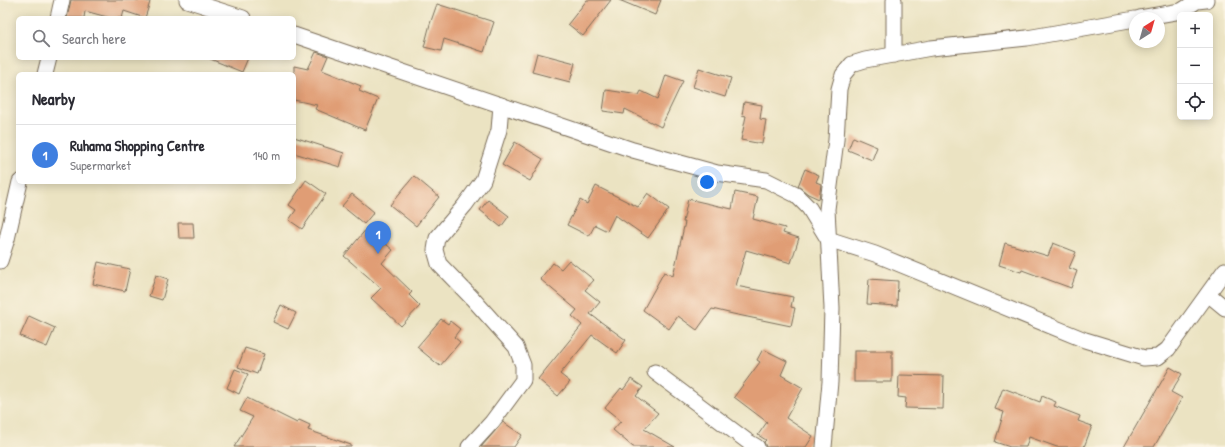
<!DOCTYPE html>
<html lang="en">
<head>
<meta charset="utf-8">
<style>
  :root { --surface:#fff; --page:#f2f2f3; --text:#2b2b33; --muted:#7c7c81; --line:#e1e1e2; --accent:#c8321e }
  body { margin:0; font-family:"Patrick Hand",sans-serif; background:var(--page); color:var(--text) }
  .controls { position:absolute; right:12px; top:12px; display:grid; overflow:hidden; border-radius:6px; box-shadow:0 2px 10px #0003 }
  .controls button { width:36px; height:36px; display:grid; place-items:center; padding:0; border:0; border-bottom:1px solid var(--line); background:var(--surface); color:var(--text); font:20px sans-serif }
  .compass { position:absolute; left:1129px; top:12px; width:36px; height:36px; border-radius:50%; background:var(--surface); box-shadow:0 2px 10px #0003; rotate:37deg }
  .you { position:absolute; left:707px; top:182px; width:14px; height:14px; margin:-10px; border:3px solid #fff; border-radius:50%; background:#1a73e8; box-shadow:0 0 0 6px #1a73e833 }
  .badge { display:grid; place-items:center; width:26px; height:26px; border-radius:50%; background:var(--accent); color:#fff; font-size:13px; font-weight:700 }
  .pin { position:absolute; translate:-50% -33px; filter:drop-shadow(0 1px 2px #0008) }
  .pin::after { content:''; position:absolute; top:21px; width:14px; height:12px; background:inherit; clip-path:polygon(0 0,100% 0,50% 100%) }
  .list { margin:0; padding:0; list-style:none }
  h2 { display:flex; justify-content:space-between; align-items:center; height:52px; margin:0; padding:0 16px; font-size:17px }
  h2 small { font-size:13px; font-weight:400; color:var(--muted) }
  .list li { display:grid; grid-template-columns:26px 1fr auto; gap:12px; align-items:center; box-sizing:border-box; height:60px; padding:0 16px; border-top:1px solid var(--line) }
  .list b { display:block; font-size:15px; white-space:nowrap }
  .list p { margin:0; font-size:13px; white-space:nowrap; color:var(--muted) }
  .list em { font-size:13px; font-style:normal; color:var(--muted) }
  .icon { flex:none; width:22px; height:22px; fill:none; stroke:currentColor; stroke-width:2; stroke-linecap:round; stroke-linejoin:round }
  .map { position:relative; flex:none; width:1225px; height:447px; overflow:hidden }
  .search { position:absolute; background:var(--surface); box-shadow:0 2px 10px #0003; left:16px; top:16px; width:280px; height:44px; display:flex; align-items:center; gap:10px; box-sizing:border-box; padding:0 14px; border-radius:6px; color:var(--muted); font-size:15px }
  .panel { position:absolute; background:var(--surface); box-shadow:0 2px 10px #0003; left:16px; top:72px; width:280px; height:112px; border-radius:6px }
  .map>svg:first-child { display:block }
  .building { fill:#e09d75 }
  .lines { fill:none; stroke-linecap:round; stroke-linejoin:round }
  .street-casing { stroke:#796b57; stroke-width:17 }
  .street { stroke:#fff; stroke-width:15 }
</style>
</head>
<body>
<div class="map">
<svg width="1225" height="447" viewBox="0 0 1225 447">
  <rect width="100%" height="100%" fill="#fcf5e5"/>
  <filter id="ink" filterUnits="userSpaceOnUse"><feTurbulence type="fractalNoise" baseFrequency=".025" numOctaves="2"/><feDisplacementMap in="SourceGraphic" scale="8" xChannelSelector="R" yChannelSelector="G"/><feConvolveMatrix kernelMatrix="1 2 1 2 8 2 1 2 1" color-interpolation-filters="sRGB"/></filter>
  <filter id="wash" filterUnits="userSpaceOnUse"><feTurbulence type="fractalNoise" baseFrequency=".012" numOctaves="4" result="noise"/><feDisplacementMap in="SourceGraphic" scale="16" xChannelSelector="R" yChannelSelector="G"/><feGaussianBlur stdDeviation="0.9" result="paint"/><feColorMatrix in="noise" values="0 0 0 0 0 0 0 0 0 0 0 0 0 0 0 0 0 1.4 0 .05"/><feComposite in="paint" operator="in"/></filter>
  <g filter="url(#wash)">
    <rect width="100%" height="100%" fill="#ebe3c2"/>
    <g id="blocks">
      <g class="building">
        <polygon points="71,0 143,0 150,2 145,18 124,11 122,18 111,18 85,11 84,18 67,18"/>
        <polygon points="587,0 611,0 583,36 568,24"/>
        <polygon points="619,0 661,0 655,15"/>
        <polygon points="437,4 494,22 484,52 444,39 441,51 424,47 430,24"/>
        <polygon points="316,52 328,56 322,70 361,86 359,91 378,99 365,130 315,109 317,105 294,100 294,66 308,69"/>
        <polygon points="537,53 575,63 570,82 532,72"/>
        <polygon points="208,58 248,58 242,72"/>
        <polygon points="699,68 731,78 725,97 693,87"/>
        <polygon points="666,75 683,81 661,127 625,109 624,114 603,111 606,90 639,95 641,91 658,99"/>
        <polygon points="744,102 762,105 760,119 766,120 762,144 741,140 746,116 742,115"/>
        <polygon points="294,137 344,153 340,167 294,153"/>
        <polygon points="853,137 877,147 872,160 848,150"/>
        <polygon points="515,142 543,159 530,181 502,165"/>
        <polygon points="805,169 819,175 816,182 821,184 819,199 808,194 798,186"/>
        <polygon points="414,176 439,197 416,226 390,205"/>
        <polygon points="306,180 326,194 302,229 289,220 296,210 289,205"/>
        <polygon points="596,186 638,207 648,193 669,209 648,238 615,215 607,231 595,225 589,236 567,225 580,200 587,204"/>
        <polygon points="735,192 758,197 753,219 785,228 783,233 799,238 791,263 746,250 736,286 793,297 791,307 795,308 791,326 733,314 712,309 697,330 678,316 669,329 643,310 664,272 673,276 685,222 683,222 688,199 732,209"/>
        <polygon points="352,194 374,212 364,224 342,206"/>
        <polygon points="488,200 509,216 501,227 480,210"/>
        <polygon points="178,223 193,223 194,238 179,238"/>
        <polygon points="367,228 393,250 382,263 412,292 409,295 420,306 401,326 371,298 381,288 344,256"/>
        <polygon points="1005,243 1048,256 1053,243 1076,252 1069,268 1077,271 1071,288 1022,270 1021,272 999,265"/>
        <polygon points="569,260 594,280 585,290 600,302 590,314 626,340 617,353 592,335 560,374 570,382 558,396 538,379 582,325 572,316 577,310 540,279 553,263 561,269"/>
        <polygon points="98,262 130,269 125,291 93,284"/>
        <polygon points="156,275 168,279 162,300 149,296"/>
        <polygon points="869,279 898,281 897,306 867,304"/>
        <polygon points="281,305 296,313 288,329 273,322"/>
        <polygon points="29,316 55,328 47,347 20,336"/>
        <polygon points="441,319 448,324 450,321 460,329 454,337 460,342 440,366 417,347"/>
        <polygon points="245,348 264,354 257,374 238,367"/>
        <polygon points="763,349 787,361 781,375 803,388 786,418 813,436 806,447 766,447 764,442 766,440 758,435 767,422 734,397 760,362 757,360"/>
        <rect x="854" y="351" width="38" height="31"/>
        <polygon points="1170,367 1182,374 1171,392 1182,398 1154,447 1124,447"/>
        <polygon points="235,369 248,374 239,394 227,388"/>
        <polygon points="899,375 944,376 943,409 905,408 906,398 898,397"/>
        <polygon points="631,379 643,387 636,396 658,413 644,429 675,447 633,447 613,430 621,421 605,408 621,388 623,390"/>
        <polygon points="1003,388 1040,402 1042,396 1056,402 1054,406 1080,416 1078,421 1092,426 1084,447 1057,447 1029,437 1026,447 1010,447 995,442 1004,412 995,409"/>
        <polygon points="247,398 297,423 299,420 310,425 308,430 351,445 351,447 234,447 253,417 240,411"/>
        <polygon points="503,422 522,435 514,447 481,447"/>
      </g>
    </g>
  </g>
  <g filter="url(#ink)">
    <use href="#blocks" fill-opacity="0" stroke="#796b57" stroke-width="1"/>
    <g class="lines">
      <g class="street-casing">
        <g id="street">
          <polyline points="187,0 243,18"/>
          <polyline points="58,18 62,0"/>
          <polyline points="1140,18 1181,11 1197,1 1206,0"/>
          <polyline points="294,35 633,150 717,173 766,180 796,195 809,208 828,239 875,254 1085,340 1144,358 1158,357 1168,349 1225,270"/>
          <polyline points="894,55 894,0"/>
          <polyline points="45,74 49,58"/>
          <polyline points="0,261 7,239 20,182"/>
          <polyline points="1208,294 1225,308"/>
          <polyline points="655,372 747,441 757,447"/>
          <polyline points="469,447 492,422 523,380 523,365 516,347 473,299 439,264 435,250 437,238 465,205 483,180 499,130 501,105"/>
          <polyline points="824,447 830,382 832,308 827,209 836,140 839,89 843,75 852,64 865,60 931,48 1027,38 1135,19"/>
        </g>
      </g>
      <use href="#street" class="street"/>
    </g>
  </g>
</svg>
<div class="controls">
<button>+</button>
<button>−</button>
<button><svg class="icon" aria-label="locate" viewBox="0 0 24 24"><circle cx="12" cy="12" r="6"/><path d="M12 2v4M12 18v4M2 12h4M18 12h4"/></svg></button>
</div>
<svg class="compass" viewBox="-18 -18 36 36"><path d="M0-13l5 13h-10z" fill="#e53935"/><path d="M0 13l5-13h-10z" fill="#7c7c81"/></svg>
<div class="you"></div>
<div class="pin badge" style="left:378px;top:254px;background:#3f7fe0">1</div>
<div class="search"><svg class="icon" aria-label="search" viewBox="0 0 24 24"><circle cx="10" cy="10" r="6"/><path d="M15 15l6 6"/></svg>Search here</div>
<section class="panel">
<h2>Nearby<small></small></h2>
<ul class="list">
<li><span class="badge" style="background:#3f7fe0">1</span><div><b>Ruhama Shopping Centre</b><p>Supermarket</p></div><em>140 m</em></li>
</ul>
</section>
</div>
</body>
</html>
